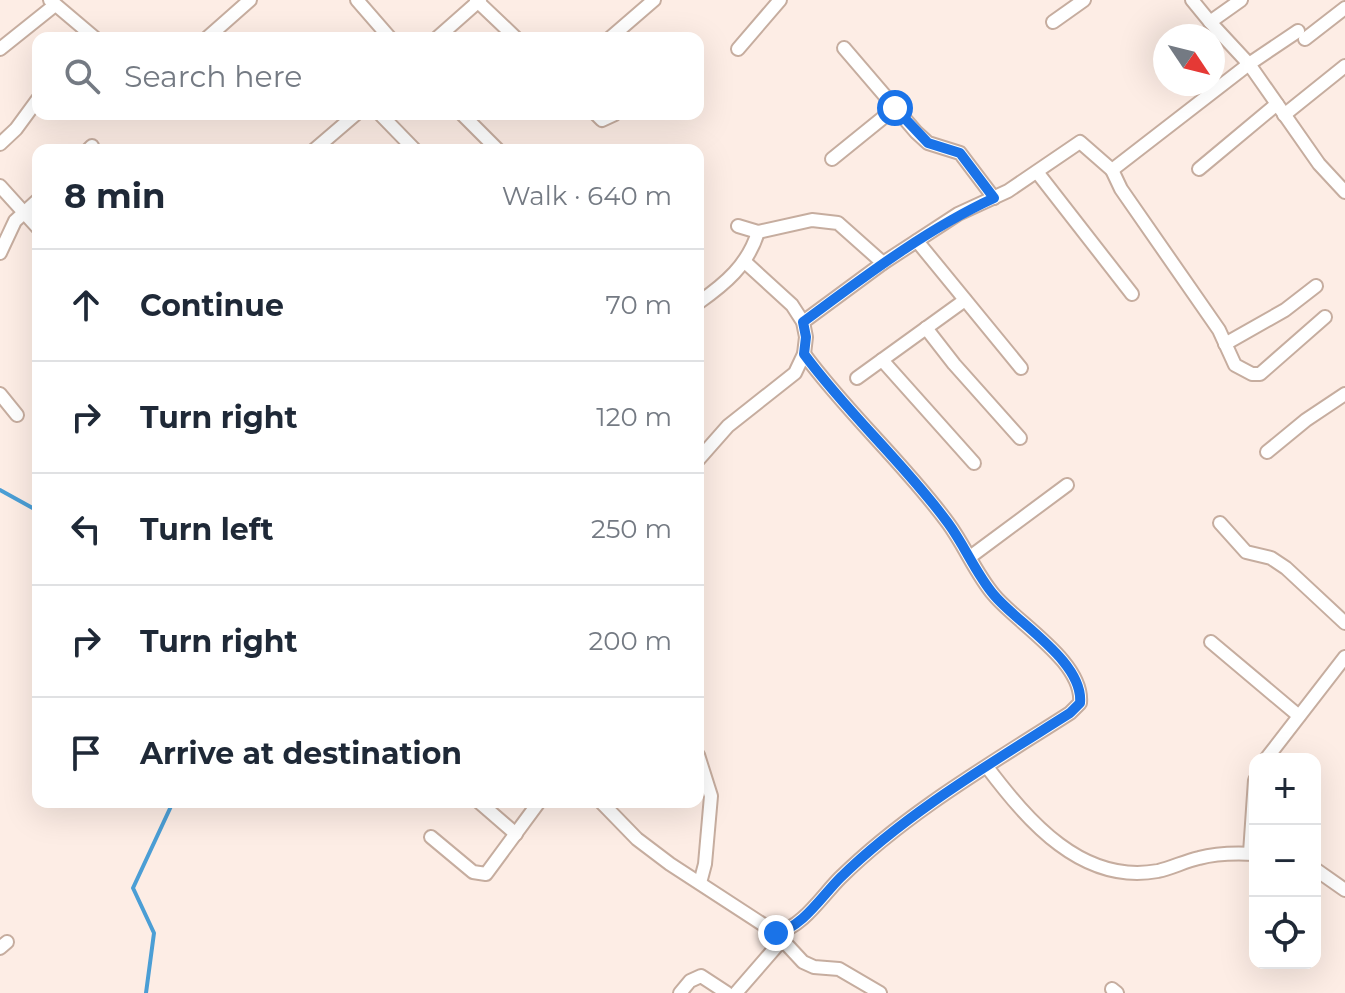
<!DOCTYPE html>
<html lang="en">
<head>
<meta charset="utf-8">
<style>
  :root { --surface:#fff; --page:#f6f6f7; --text:#1f2937; --muted:#747a83; --line:#e0e1e3 }
  body { margin:0; font-family:Montserrat,sans-serif; background:var(--page); color:var(--text) }
  .controls { position:absolute; right:24px; bottom:24px; display:grid; overflow:hidden; border-radius:16px; box-shadow:0 8px 32px #0002 }
  .controls button { width:72px; height:72px; display:grid; place-items:center; padding:0; border:0; border-bottom:2px solid var(--line); background:var(--surface); color:var(--text); font:40px sans-serif }
  .compass { position:absolute; left:1153px; top:24px; width:72px; height:72px; border-radius:50%; background:var(--surface); box-shadow:0 8px 32px #0002; rotate:125deg }
  .stop { position:absolute; width:24px; height:24px; margin:-18px; border:6px solid #1a73e8; border-radius:50%; background:#fff }
  .stop.end { background:#1a73e8; border-color:#fff; box-shadow:0 2px 8px #0008 }
  .list { margin:0; padding:0; list-style:none }
  h2 { display:flex; justify-content:space-between; align-items:center; height:104px; margin:0; padding:0 32px; font-size:34px }
  h2 small { font-size:26px; font-weight:400; color:var(--muted) }
  .list li { display:grid; grid-template-columns:52px 1fr auto; gap:24px; align-items:center; box-sizing:border-box; height:112px; padding:0 32px; border-top:2px solid var(--line) }
  .list b { display:block; font-size:30px; white-space:nowrap }
  .list em { font-size:26px; font-style:normal; color:var(--muted) }
  .icon { flex:none; width:44px; height:44px; fill:none; stroke:currentColor; stroke-width:2; stroke-linecap:round; stroke-linejoin:round }
  .map { position:relative; flex:none; width:1345px; height:993px; overflow:hidden }
  .search { position:absolute; background:var(--surface); box-shadow:0 8px 32px #0002; left:32px; top:32px; width:672px; height:88px; display:flex; align-items:center; gap:20px; box-sizing:border-box; padding:0 28px; border-radius:16px; color:var(--muted); font-size:30px }
  .panel { position:absolute; background:var(--surface); box-shadow:0 8px 32px #0002; left:32px; top:144px; width:672px; height:664px; border-radius:16px }
  .map>svg:first-child { display:block }
  .lines { fill:none; stroke-linecap:round; stroke-linejoin:round }
  .stream { stroke:#4b9ed5; stroke-width:4 }
  .street-casing { stroke:#c6ad9f; stroke-width:16 }
  .street { stroke:#fff; stroke-width:12 }
  .route { stroke:#1a73e8; stroke-width:10 }
</style>
</head>
<body>
<div class="map">
<svg width="1345" height="993" viewBox="0 0 1345 993">
  <rect width="100%" height="100%" fill="#fdede5"/>
  <g class="lines">
    <g class="stream">
      <polyline points="0,490 38,511"/>
      <polyline points="146,993 154,933 133,888 173,802"/>
    </g>
    <g class="street-casing">
      <g id="street">
        <polyline points="50,0 95,38"/>
        <polyline points="357,0 390,38"/>
        <polyline points="476,0 516,38"/>
        <polyline points="1192,0 1210,22 1241,0"/>
        <polyline points="1053,22 1084,0"/>
        <polyline points="1298,31 1249,64 1319,164 1345,192"/>
        <polyline points="207,38 250,0"/>
        <polyline points="437,38 480,0"/>
        <polyline points="610,38 654,0"/>
        <polyline points="1305,39 1345,8"/>
        <polyline points="844,48 916,132 928,143 960,153 994,198"/>
        <polyline points="0,49 55,5"/>
        <polyline points="738,49 780,0"/>
        <polyline points="380,114 415,150"/>
        <polyline points="462,114 498,150"/>
        <polyline points="596,114 602,120 615,114"/>
        <polyline points="1284,115 1345,66"/>
        <polyline points="0,144 16,129 38,99"/>
        <polyline points="88,150 92,146"/>
        <polyline points="314,150 356,114"/>
        <polyline points="832,159 895,108"/>
        <polyline points="1199,169 1277,104"/>
        <polyline points="1112,170 1121,189 1219,330 1235,365 1252,374 1260,374 1325,317"/>
        <polyline points="1037,172 1132,294"/>
        <polyline points="0,186 38,228"/>
        <polyline points="738,226 758,232 812,220 838,223 883,263"/>
        <polyline points="917,241 1021,368"/>
        <polyline points="0,253 15,221 38,200"/>
        <path d="M 698,303 C 725,284 748,265 758,232"/>
        <polyline points="803,322 883,263 958,214 1008,191 1080,142 1112,170 1249,64 1210,22"/>
        <polyline points="926,328 954,364 1020,438"/>
        <polyline points="1225,344 1285,310 1316,286"/>
        <polyline points="882,360 974,463"/>
        <polyline points="857,378 965,300"/>
        <polyline points="0,394 17,415"/>
        <polyline points="1267,452 1306,420 1345,394"/>
        <polyline points="698,460 728,426 795,373 804,354 806,337 803,322 792,305 745,262"/>
        <polyline points="1220,523 1246,552 1271,558 1286,568 1345,623"/>
        <polyline points="970,557 1067,485"/>
        <polyline points="1211,642 1299,716"/>
        <polyline points="698,755 711,796 705,864 700,883"/>
        <polyline points="1266,759 1345,657"/>
        <path d="M 987,767 C 1028,821 1082,885 1158,871 C 1172,868 1185,861 1199,858 C 1217,853 1237,853 1255,854"/>
        <polyline points="479,802 516,834"/>
        <path d="M 601,802 L 637,839 L 670,864 L 776,933 C 802,928 822,896 840,878 C 907,812 992,763 1070,713 L 1080,703 C 1084,662 1017,623 994,595 C 976,574 965,546 948,523 C 904,463 848,414 804,354"/>
        <polyline points="431,837 473,872 486,874 539,802"/>
        <polyline points="1250,853 1255,780"/>
        <polyline points="1315,869 1345,890"/>
        <polyline points="776,933 803,962 814,967 839,969 880,993"/>
        <polyline points="0,948 7,942"/>
        <polyline points="1112,989 1117,993"/>
        <polyline points="680,993 690,981 701,976 727,993"/>
        <polyline points="736,993 782,940"/>
      </g>
    </g>
    <use href="#street" class="street"/>
  </g>
  <g class="lines">
    <path class="route" d="M 776,933 C 802,928 822,896 840,878 C 906,813 993,762 1070,713 L 1080,703 C 1084,662 1017,623 994,595 C 976,574 965,546 948,523 C 904,463 848,414 804,354 L 806,337 L 803,322 C 864,277 925,230 994,198 L 960,153 L 928,143 L 895,108"/>
  </g>
</svg>
<div class="controls">
<button>+</button>
<button>−</button>
<button><svg class="icon" aria-label="locate" viewBox="0 0 24 24"><circle cx="12" cy="12" r="6"/><path d="M12 2v4M12 18v4M2 12h4M18 12h4"/></svg></button>
</div>
<svg class="compass" viewBox="-18 -18 36 36"><path d="M0-13l5 13h-10z" fill="#e53935"/><path d="M0 13l5-13h-10z" fill="#747a83"/></svg>
<div class="stop" style="left:895px;top:108px"></div>
<div class="stop end" style="left:776px;top:933px"></div>
<div class="search"><svg class="icon" aria-label="search" viewBox="0 0 24 24"><circle cx="10" cy="10" r="6"/><path d="M15 15l6 6"/></svg>Search here</div>
<section class="panel">
<h2>8 min<small>Walk · 640 m</small></h2>
<ul class="list">
<li><svg class="icon" aria-label="ahead" viewBox="0 0 24 24"><path d="M12 20V5M6 11l6-6 6 6"/></svg><div><b>Continue</b></div><em>70 m</em></li>
<li><svg class="icon" aria-label="right" viewBox="0 0 24 24"><path d="M7 20v-9h11M14 6l5 5-5 5"/></svg><div><b>Turn right</b></div><em>120 m</em></li>
<li><svg class="icon" aria-label="left" viewBox="0 0 24 24"><path d="M17 20v-9H6M10 6l-5 5 5 5"/></svg><div><b>Turn left</b></div><em>250 m</em></li>
<li><svg class="icon" aria-label="right" viewBox="0 0 24 24"><path d="M7 20v-9h11M14 6l5 5-5 5"/></svg><div><b>Turn right</b></div><em>200 m</em></li>
<li><svg class="icon" aria-label="arrive" viewBox="0 0 24 24"><path d="M6 21V4h12l-3 4 3 4H6"/></svg><div><b>Arrive at destination</b></div></li>
</ul>
</section>
</div>
</body>
</html>
